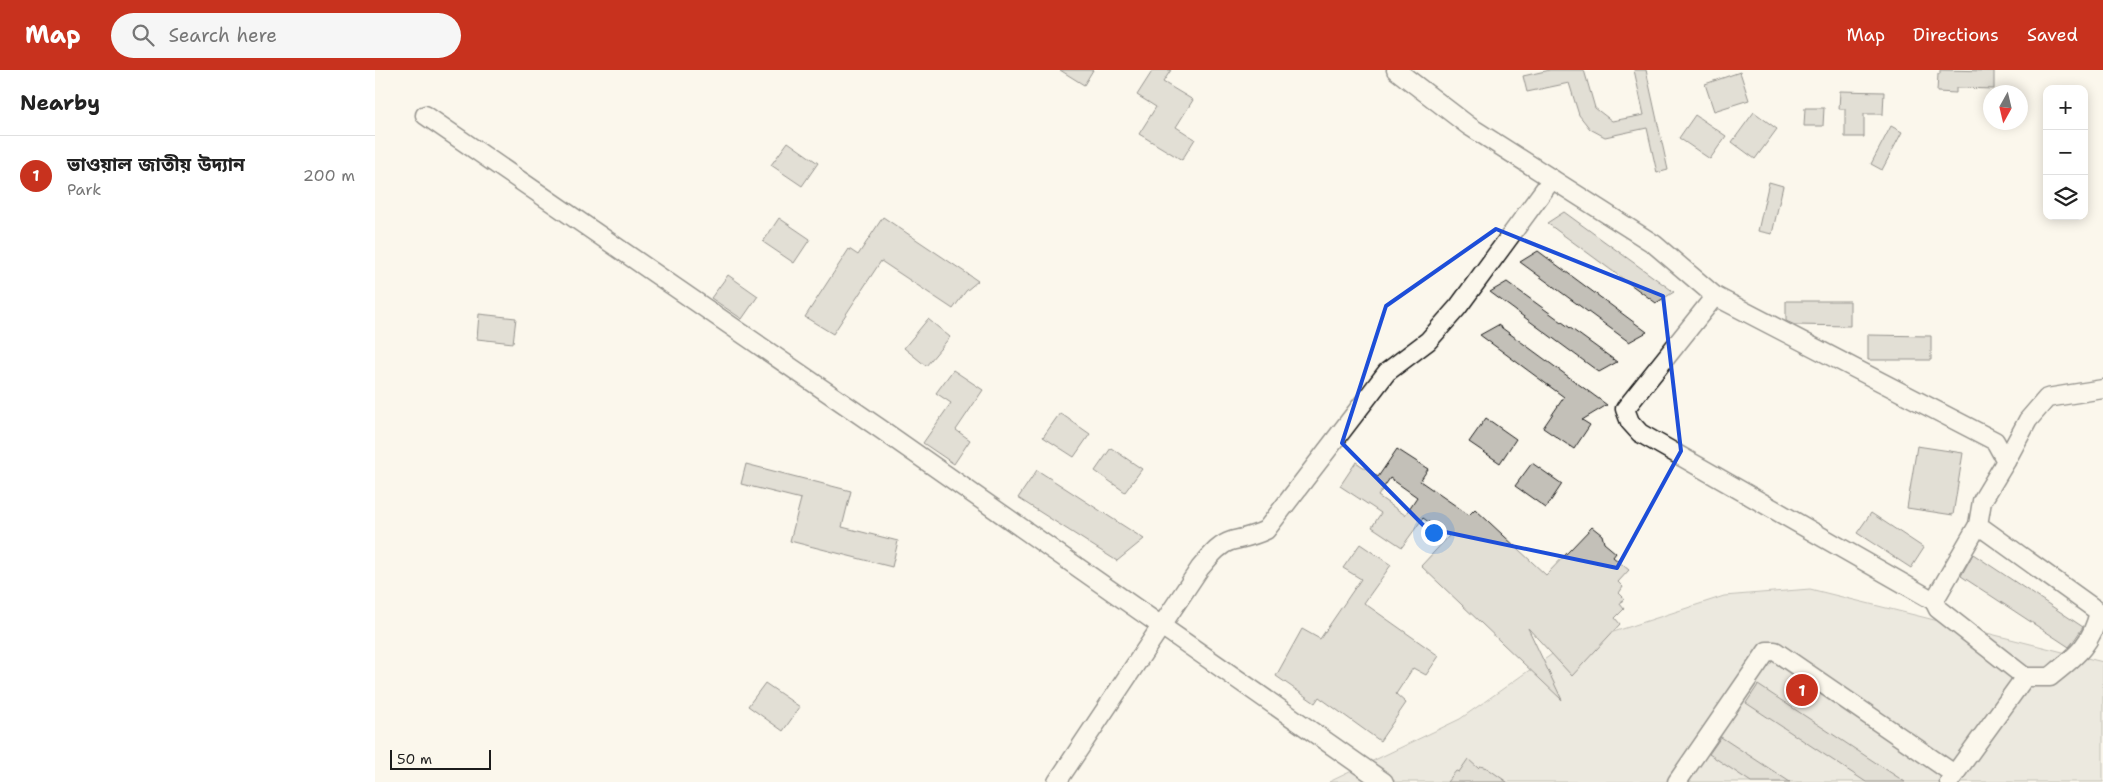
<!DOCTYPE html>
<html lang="en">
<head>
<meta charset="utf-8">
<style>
  :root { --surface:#fff; --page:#f6f6f6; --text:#222; --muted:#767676; --line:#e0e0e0; --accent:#c8321e }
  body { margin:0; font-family:"Shantell Sans","Noto Sans Bengali",sans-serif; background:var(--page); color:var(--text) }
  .controls { position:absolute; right:15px; top:15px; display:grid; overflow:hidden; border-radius:10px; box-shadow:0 2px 12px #0003 }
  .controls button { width:45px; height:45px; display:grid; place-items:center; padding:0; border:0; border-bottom:1px solid var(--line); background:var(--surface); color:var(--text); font:25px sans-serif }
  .compass { position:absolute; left:1608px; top:15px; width:45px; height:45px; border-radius:50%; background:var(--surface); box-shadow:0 2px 12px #0003; rotate:188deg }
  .scale { position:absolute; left:15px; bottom:12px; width:101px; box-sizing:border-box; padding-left:5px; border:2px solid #1c1c1c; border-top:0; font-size:14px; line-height:18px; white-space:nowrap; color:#1c1c1c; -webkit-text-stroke:4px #fbf7ec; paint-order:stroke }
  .you { position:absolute; left:1058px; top:462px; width:18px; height:18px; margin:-12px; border:4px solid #fff; border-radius:50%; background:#1a73e8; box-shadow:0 0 0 8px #1a73e833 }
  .badge { display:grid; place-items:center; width:32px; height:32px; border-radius:50%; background:var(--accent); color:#fff; font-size:16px; font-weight:700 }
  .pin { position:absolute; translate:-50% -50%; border:2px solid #fff; box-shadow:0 1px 5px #0006 }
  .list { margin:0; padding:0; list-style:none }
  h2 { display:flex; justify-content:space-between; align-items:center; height:65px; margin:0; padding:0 20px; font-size:21px }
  h2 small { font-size:16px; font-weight:400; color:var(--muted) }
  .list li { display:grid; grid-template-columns:32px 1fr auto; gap:15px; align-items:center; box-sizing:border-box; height:80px; padding:0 20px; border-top:1px solid var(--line) }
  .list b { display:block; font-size:19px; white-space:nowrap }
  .list p { margin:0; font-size:16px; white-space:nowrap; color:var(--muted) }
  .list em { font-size:16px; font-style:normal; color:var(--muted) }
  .icon { flex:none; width:28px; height:28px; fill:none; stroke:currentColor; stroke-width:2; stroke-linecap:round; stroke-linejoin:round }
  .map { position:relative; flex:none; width:1728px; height:712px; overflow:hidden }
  header { display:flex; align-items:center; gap:30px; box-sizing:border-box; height:70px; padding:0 25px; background:var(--accent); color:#fff }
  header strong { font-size:24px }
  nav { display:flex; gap:28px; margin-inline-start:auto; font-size:18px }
  .search { width:350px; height:45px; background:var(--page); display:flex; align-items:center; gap:12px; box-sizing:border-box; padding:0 18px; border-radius:28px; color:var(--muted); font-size:19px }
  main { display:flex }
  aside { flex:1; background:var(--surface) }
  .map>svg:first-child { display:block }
  .green { fill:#dad7ce; stroke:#7b7a75 }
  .building { fill:#c3c0b8; stroke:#1c1c1c; fill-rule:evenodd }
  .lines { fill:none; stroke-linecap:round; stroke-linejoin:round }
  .minor-casing { stroke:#1c1c1c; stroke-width:21 }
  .minor { stroke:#fbf7ec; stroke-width:18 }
  .marked { fill:none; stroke:#1d4ed8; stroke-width:4; stroke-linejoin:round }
</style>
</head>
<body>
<header>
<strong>Map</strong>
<div class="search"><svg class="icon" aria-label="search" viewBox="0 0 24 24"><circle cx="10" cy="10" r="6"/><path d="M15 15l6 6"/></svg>Search here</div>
<nav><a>Map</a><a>Directions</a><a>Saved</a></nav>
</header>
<main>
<aside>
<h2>Nearby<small></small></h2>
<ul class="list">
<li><span class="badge">1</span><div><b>ভাওয়াল জাতীয় উদ্যান</b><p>Park</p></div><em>200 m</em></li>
</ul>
</aside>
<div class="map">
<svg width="1728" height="712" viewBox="0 0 1728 712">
  <rect width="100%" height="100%" fill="#fbf7ec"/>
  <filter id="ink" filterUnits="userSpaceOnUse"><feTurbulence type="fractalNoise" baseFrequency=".02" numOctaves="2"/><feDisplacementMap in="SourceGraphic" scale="10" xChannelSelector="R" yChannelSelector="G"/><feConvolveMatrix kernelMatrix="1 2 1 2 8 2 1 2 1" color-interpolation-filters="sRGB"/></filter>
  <g filter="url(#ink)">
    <polygon class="green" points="1435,519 1728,592 1728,712 954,712 1085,649 1183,580 1349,526"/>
    <g class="building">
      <polygon points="685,0 718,0 709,15"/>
      <polygon points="778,0 796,0 788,12 818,30 801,57 820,69 807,90 764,64 781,37 762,25"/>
      <polygon points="1175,0 1209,0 1220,38 1237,51 1269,45 1259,0 1271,0 1293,100 1282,103 1272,58 1230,67 1215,59 1204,45 1194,13 1152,22 1148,6"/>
      <polygon points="1565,0 1619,1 1619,19 1581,18 1581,23 1562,22 1563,4 1565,4"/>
      <polygon points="1365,2 1374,30 1339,41 1330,14"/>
      <polygon points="1465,21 1509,22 1508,44 1489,44 1489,67 1470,67 1470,39 1464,39"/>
      <polygon points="1430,38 1449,38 1448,56 1429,56"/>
      <polygon points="1379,42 1402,59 1380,89 1357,72"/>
      <polygon points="1320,45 1351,66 1335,89 1304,68"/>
      <polygon points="1516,56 1527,62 1507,100 1496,94"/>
      <polygon points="413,72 443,93 427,116 396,95"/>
      <polygon points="1394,112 1408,116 1397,164 1383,161"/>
      <polygon points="1189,142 1299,222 1281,233 1172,153"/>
      <polygon points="508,147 603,211 591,221 578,239 506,191 458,264 430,247 474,179 483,185"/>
      <polygon points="404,148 435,169 419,193 388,172"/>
      <polygon points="1163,181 1272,262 1254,272 1145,192"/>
      <polygon points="353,205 383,226 367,249 336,228"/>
      <polygon points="1132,212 1242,292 1224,302 1115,222"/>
      <polygon points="1411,231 1475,231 1475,256 1420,255 1411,251"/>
      <polygon points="104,244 141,248 138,273 102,269"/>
      <polygon points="553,249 575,267 551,296 529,278"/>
      <polygon points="1123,255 1232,335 1207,350 1215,355 1199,379 1168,358 1189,327 1105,265"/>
      <polygon points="1493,265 1556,266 1556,290 1493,290"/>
      <polygon points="578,300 608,320 581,360 595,370 579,394 548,373 576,333 561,323"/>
      <polygon points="685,343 715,364 699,387 668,367"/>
      <polygon points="1111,348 1141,369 1125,393 1094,372"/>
      <polygon points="1542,376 1588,383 1578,445 1532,438"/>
      <polygon points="736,378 767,399 750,422 720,401"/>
      <path d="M 1022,379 L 1053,399 L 1045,411 L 1094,445 L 1100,439 L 1171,505 L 1217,457 L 1227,465 L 1229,473 L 1241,483 L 1238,487 L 1254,500 L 1243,512 L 1248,517 L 1244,523 L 1249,528 L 1245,534 L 1249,539 L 1240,548 L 1245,554 L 1197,606 L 1153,558 L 1187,630 L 1046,496 L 1074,466 L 1048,448 L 1027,477 L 997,457 L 1006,443 L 965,416 L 981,392 L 1003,407 ZM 1015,408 L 1042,427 L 1030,445 L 1003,426 Z"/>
      <polygon points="1157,393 1187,414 1171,438 1140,416"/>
      <polygon points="371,394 476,421 467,457 523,471 517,497 415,471 426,429 366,414"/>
      <polygon points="662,400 769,469 742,491 643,428"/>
      <polygon points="1496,443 1549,478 1536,498 1482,463"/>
      <polygon points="985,474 1016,495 989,533 1064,586 1051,605 1038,598 1021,624 1031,633 1005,671 944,627 940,633 901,606 927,559 945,569 986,509 968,498"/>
      <polygon points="1598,484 1708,557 1698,572 1694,577 1586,506"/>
      <polygon points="390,613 425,637 408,661 373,636"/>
      <polygon points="1383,615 1530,712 1491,712 1371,633"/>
      <polygon points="1346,667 1415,712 1376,712 1334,684"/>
      <polygon points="1093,689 1103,698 1105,696 1112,698 1132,712 1072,712 1081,701 1084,702"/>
    </g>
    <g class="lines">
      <g class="minor-casing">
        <g id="minor">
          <path d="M 1021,0 L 1094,56 L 1279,174 L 1340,226 L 1620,371 L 1631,391 L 1607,431 L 1603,455 L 1724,542 C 1716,576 1701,586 1675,607 L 1650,607 L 1574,712"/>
          <polyline points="50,45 507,360 1009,712"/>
          <polyline points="1340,226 1250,339 1255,352 1265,363 1559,531"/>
          <polyline points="1631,391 1653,350 1672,328 1728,319"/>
          <polyline points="1603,455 1559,531 1563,539 1650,607"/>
          <path d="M 682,712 L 825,498 C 834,488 843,475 856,471 C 868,468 879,466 891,460 L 1012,302 L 1053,271 L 1083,237 L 1177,109"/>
          <polyline points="1302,712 1392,581 1400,581 1579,704"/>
        </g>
      </g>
      <use href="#minor" class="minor"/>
    </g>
  </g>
  <path d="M0 0H1728V712H0ZM 1121,159 L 1288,226 L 1306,381 L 1242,498 L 1051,458 L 967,373 L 1011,236 Z" fill="#fbf7ec" fill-opacity=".55" fill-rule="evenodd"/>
  <path class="marked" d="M 1121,159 L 1288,226 L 1306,381 L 1242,498 L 1051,458 L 967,373 L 1011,236 Z"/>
</svg>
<div class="controls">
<button>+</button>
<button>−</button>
<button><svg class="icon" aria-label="layers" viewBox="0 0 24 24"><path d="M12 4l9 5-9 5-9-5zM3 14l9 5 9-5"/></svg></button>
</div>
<svg class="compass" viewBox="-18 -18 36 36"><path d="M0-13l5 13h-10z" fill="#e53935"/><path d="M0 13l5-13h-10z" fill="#767676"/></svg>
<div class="scale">50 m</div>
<div class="you"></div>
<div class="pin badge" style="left:1427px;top:620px">1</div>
</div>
</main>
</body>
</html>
